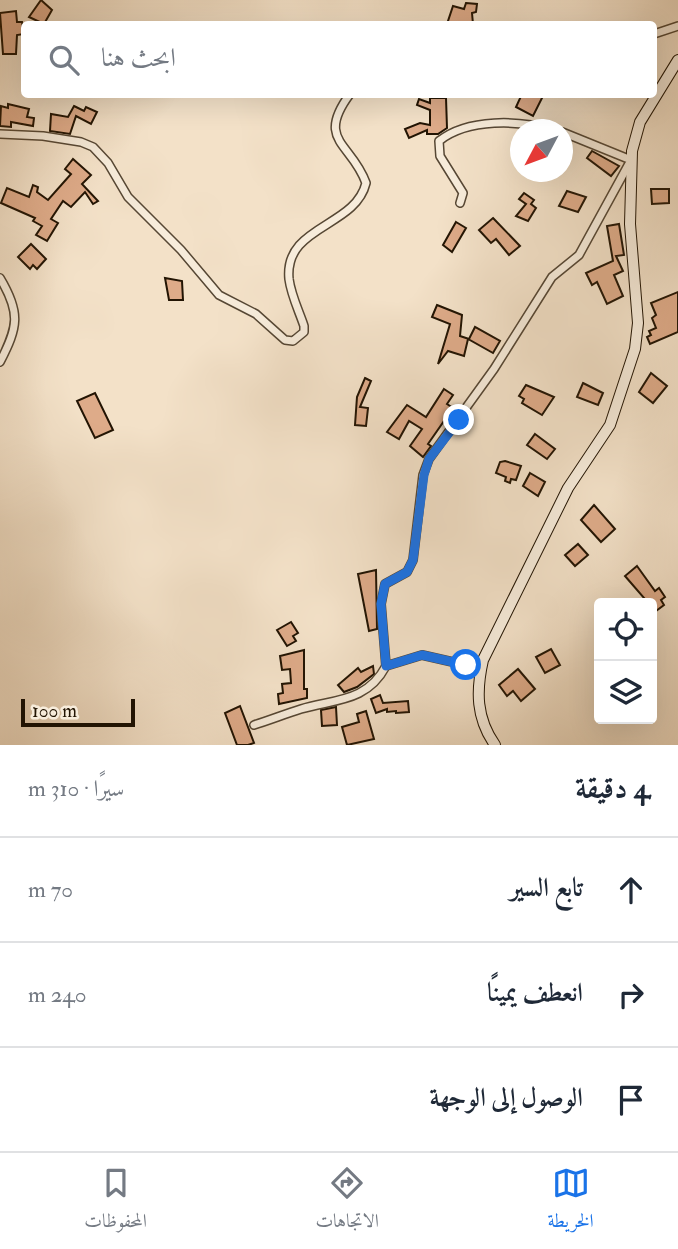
<!DOCTYPE html>
<html lang="ar">
<head>
<meta charset="utf-8">
<style>
  :root { --surface:#fff; --page:#f2f2f3; --text:#1f2937; --muted:#747a83; --line:#e0e1e3; --accent:#1a73e8 }
  body { margin:0; font-family:"IM FELL Double Pica",Amiri,serif; background:var(--page); color:var(--text); direction:rtl }
  .controls { position:absolute; right:21px; bottom:21px; display:grid; overflow:hidden; border-radius:7px; box-shadow:0 7px 28px #0002 }
  .controls button { width:63px; height:63px; display:grid; place-items:center; padding:0; border:0; border-bottom:2px solid var(--line); background:var(--surface); color:var(--text); font:35px sans-serif }
  .compass { position:absolute; left:510px; top:119px; width:63px; height:63px; border-radius:50%; background:var(--surface); box-shadow:0 7px 28px #0002; rotate:229deg }
  .scale { position:absolute; left:21px; bottom:18px; width:114px; box-sizing:border-box; padding-left:7px; border:4px solid #221403; border-top:0; font-size:19px; line-height:24px; white-space:nowrap; color:#221403; -webkit-text-stroke:5px #f7ecdb; paint-order:stroke }
  .stop { position:absolute; width:21px; height:21px; margin:-16px; border:5px solid #1a73e8; border-radius:50%; background:#fff }
  .stop.end { background:#1a73e8; border-color:#fff; box-shadow:0 2px 7px #0008 }
  .list { margin:0; padding:0; list-style:none }
  h2 { display:flex; justify-content:space-between; align-items:center; height:91px; margin:0; padding:0 28px; font-size:30px }
  h2 small { font-size:23px; font-weight:400; color:var(--muted) }
  .list li { display:grid; grid-template-columns:46px 1fr auto; gap:21px; align-items:center; box-sizing:border-box; height:105px; padding:0 28px; border-top:2px solid var(--line) }
  .list b { display:block; font-size:26px; white-space:nowrap }
  .list em { font-size:23px; font-style:normal; color:var(--muted) }
  .icon { flex:none; width:38px; height:38px; fill:none; stroke:currentColor; stroke-width:2; stroke-linecap:round; stroke-linejoin:round }
  .map { position:relative; flex:none; width:678px; height:745px; overflow:hidden; direction:ltr }
  .search { position:absolute; background:var(--surface); box-shadow:0 7px 28px #0002; left:21px; right:21px; top:21px; height:77px; display:flex; align-items:center; gap:18px; box-sizing:border-box; padding:0 24px; border-radius:7px; color:var(--muted); font-size:26px }
  .sheet { height:406px; background:var(--surface) }
  nav { display:flex; justify-content:space-around; align-items:center; box-sizing:border-box; height:98px; border-top:2px solid var(--line); background:var(--surface); font-size:19px; color:var(--muted) }
  nav a { display:grid; justify-items:center; gap:4px }
  nav .on { color:var(--accent) }
  .map>svg:first-child { display:block }
  .building { fill:#deab89; stroke:#221403; stroke-width:2 }
  .lines { fill:none; stroke-linecap:round; stroke-linejoin:round }
  .street-casing { stroke:#564734; stroke-width:10 }
  .secondary-casing { stroke:#221403; stroke-width:12 }
  .street { stroke:#f7ecdb; stroke-width:7 }
  .secondary { stroke:#f7ecdb; stroke-width:10 }
  .route { stroke:#1a73e8; stroke-width:9 }
</style>
</head>
<body>
<div class="map">
<svg width="678" height="745" viewBox="0 0 678 745">
  <rect width="100%" height="100%" fill="#f3e1c8"/>
  <filter id="stains"><feTurbulence type="fractalNoise" baseFrequency=".00286" numOctaves="4"/><feColorMatrix values="0 0 0 0 .2 0 0 0 0 .09 0 0 0 0 .02 0 0 0 .5 -.17"/></filter>
  <radialGradient id="worn" r=".72"><stop offset=".6" stop-color="#630" stop-opacity="0"/><stop offset="1" stop-color="#630" stop-opacity=".3"/></radialGradient>
  <g class="building">
    <polygon points="41,0 52,10 44,24 29,17"/>
    <polygon points="466,3 477,4 476,12 472,13 473,24 447,24 453,6 464,9"/>
    <polygon points="16,11 17,22 22,22 24,34 17,35 16,54 3,54 0,13"/>
    <polygon points="522,94 544,94 533,116 516,107"/>
    <polygon points="430,98 446,98 447,128 438,134 427,134 427,130 409,138 405,129 420,123 430,125 430,110 417,105 419,99 430,103"/>
    <polygon points="8,104 29,109 27,117 34,118 33,126 11,122 11,127 0,126 1,106 8,108"/>
    <polygon points="74,106 84,111 86,107 97,112 91,124 76,116 70,134 50,131 51,114 68,117"/>
    <polygon points="592,151 619,166 611,176 587,158"/>
    <polygon points="73,159 91,175 82,184 98,201 93,204 85,192 71,207 63,201 51,219 58,223 47,241 36,235 42,226 33,221 35,218 1,203 7,188 29,197 33,185 38,187 37,192 48,200 71,174 65,169"/>
    <polygon points="651,189 669,189 669,203 652,204"/>
    <polygon points="567,191 586,197 578,212 559,206"/>
    <polygon points="524,193 534,200 531,204 536,208 528,221 516,216 526,204 519,199"/>
    <polygon points="493,218 520,246 509,255 496,239 491,243 479,230"/>
    <polygon points="456,222 466,228 452,252 443,245"/>
    <polygon points="619,224 624,255 616,256 623,271 614,275 623,296 607,304 597,282 592,285 586,273 613,261 607,226"/>
    <polygon points="31,244 46,259 37,269 33,265 30,269 18,257"/>
    <polygon points="165,278 182,281 183,300 169,300"/>
    <polygon points="678,292 678,332 650,344 647,337 651,335 649,331 656,328 652,318 656,315 651,303"/>
    <polygon points="437,305 462,315 460,336 469,339 475,327 500,341 493,353 468,339 464,356 448,351 438,364 450,324 432,317"/>
    <polygon points="651,373 667,386 653,403 639,392"/>
    <polygon points="365,378 371,381 360,407 368,408 366,426 355,425 357,397"/>
    <polygon points="583,383 603,393 598,405 577,397"/>
    <polygon points="526,385 554,397 542,415 522,403 524,399 519,396"/>
    <polygon points="444,389 453,395 447,404 453,408 428,444 431,446 423,457 410,446 422,429 409,421 399,439 387,432 407,405 426,417"/>
    <polygon points="95,393 113,430 95,438 77,401"/>
    <polygon points="535,434 555,449 547,459 527,445"/>
    <polygon points="505,461 521,466 516,480 511,479 510,483 505,481 506,477 496,473 500,462"/>
    <polygon points="530,473 545,482 538,496 523,486"/>
    <polygon points="594,505 615,529 601,542 581,520"/>
    <polygon points="578,544 588,555 575,566 565,555"/>
    <polygon points="637,566 655,591 659,588 665,597 661,600 664,605 652,614 652,603 640,603 645,599 625,576"/>
    <polygon points="376,570 377,629 369,631 358,574"/>
    <polygon points="291,622 298,633 293,636 296,641 287,646 277,630"/>
    <polygon points="551,649 560,665 545,673 536,657"/>
    <polygon points="304,650 304,689 307,689 307,698 279,704 278,694 283,693 282,684 291,683 290,669 282,670 280,656"/>
    <polygon points="373,666 374,674 357,687 344,692 338,685 358,668 361,672"/>
    <polygon points="518,669 535,689 521,701 513,691 507,696 499,685"/>
    <polygon points="380,695 383,703 408,701 409,712 396,713 396,711 387,712 387,709 376,713 371,699"/>
    <polygon points="240,706 254,743 248,745 237,745 225,713"/>
    <polygon points="336,707 337,725 322,726 321,710"/>
    <polygon points="366,711 374,739 347,745 342,727 359,722 357,714"/>
  </g>
  <g class="lines">
    <g class="street-casing">
      <g id="street">
        <polyline points="654,34 678,26"/>
        <path d="M 0,134 L 43,136 L 81,142 L 93,147 L 108,163 L 128,197 L 181,250 L 219,295 L 256,314 L 285,340 L 293,341 L 304,332 L 304,326 C 299,311 291,295 289,279 C 284,225 355,228 366,183 C 352,143 315,141 350,94"/>
        <path d="M 460,203 L 463,193 L 440,156 L 439,141 C 468,118 519,120 553,130"/>
        <path d="M 0,278 C 21,313 18,327 0,362"/>
        <polyline points="386,666 381,604 385,584 407,572 413,560 423,475 429,459 494,369 552,277 579,255 631,160 562,132"/>
        <path d="M 254,725 C 270,720 285,714 301,709 C 335,699 367,702 386,666 L 422,655 L 466,665 L 483,660"/>
      </g>
    </g>
    <g class="secondary-casing">
      <path id="secondary" d="M 495,745 C 476,718 476,691 483,660 L 568,488 L 610,425 L 635,349 L 638,323 L 630,224 L 632,151 L 640,122 L 678,60"/>
    </g>
    <use href="#street" class="street"/>
    <use href="#secondary" class="secondary"/>
  </g>
  <g class="lines">
    <polyline class="route" points="459,420 429,459 424,475 413,560 407,572 385,584 381,604 386,666 422,655 466,665"/>
  </g>
  <rect width="100%" height="100%" filter="url(#stains)"/>
  <rect width="100%" height="100%" fill="url(#worn)"/>
</svg>
<div class="controls">
<button><svg class="icon" aria-label="locate" viewBox="0 0 24 24"><circle cx="12" cy="12" r="6"/><path d="M12 2v4M12 18v4M2 12h4M18 12h4"/></svg></button>
<button><svg class="icon" aria-label="layers" viewBox="0 0 24 24"><path d="M12 4l9 5-9 5-9-5zM3 14l9 5 9-5"/></svg></button>
</div>
<svg class="compass" viewBox="-18 -18 36 36"><path d="M0-13l5 13h-10z" fill="#e53935"/><path d="M0 13l5-13h-10z" fill="#747a83"/></svg>
<div class="scale">100 m</div>
<div class="stop" style="left:466px;top:665px"></div>
<div class="stop end" style="left:459px;top:420px"></div>
<div class="search"><svg class="icon" aria-label="search" viewBox="0 0 24 24"><circle cx="10" cy="10" r="6"/><path d="M15 15l6 6"/></svg>ابحث هنا</div>
</div>
<section class="sheet">
<h2>4 دقيقة<small>سيرًا · 310 m</small></h2>
<ul class="list">
<li><svg class="icon" aria-label="ahead" viewBox="0 0 24 24"><path d="M12 20V5M6 11l6-6 6 6"/></svg><div><b>تابع السير</b></div><em>70 m</em></li>
<li><svg class="icon" aria-label="right" viewBox="0 0 24 24"><path d="M7 20v-9h11M14 6l5 5-5 5"/></svg><div><b>انعطف يمينًا</b></div><em>240 m</em></li>
<li><svg class="icon" aria-label="arrive" viewBox="0 0 24 24"><path d="M6 21V4h12l-3 4 3 4H6"/></svg><div><b>الوصول إلى الوجهة</b></div></li>
</ul>
</section>
<nav>
<a class="on"><svg class="icon" aria-label="map" viewBox="0 0 24 24"><path d="M3 6l6-2 6 2 6-2v14l-6 2-6-2-6 2zM9 4v14M15 6v14"/></svg>الخريطة</a>
<a><svg class="icon" aria-label="directions" viewBox="0 0 24 24"><path d="M12 3l9 9-9 9-9-9zM9 14v-3h6M13 9l2 2-2 2"/></svg>الاتجاهات</a>
<a><svg class="icon" aria-label="saved" viewBox="0 0 24 24"><path d="M7 4h10v16l-5-4-5 4z"/></svg>المحفوظات</a>
</nav>
</body>
</html>
